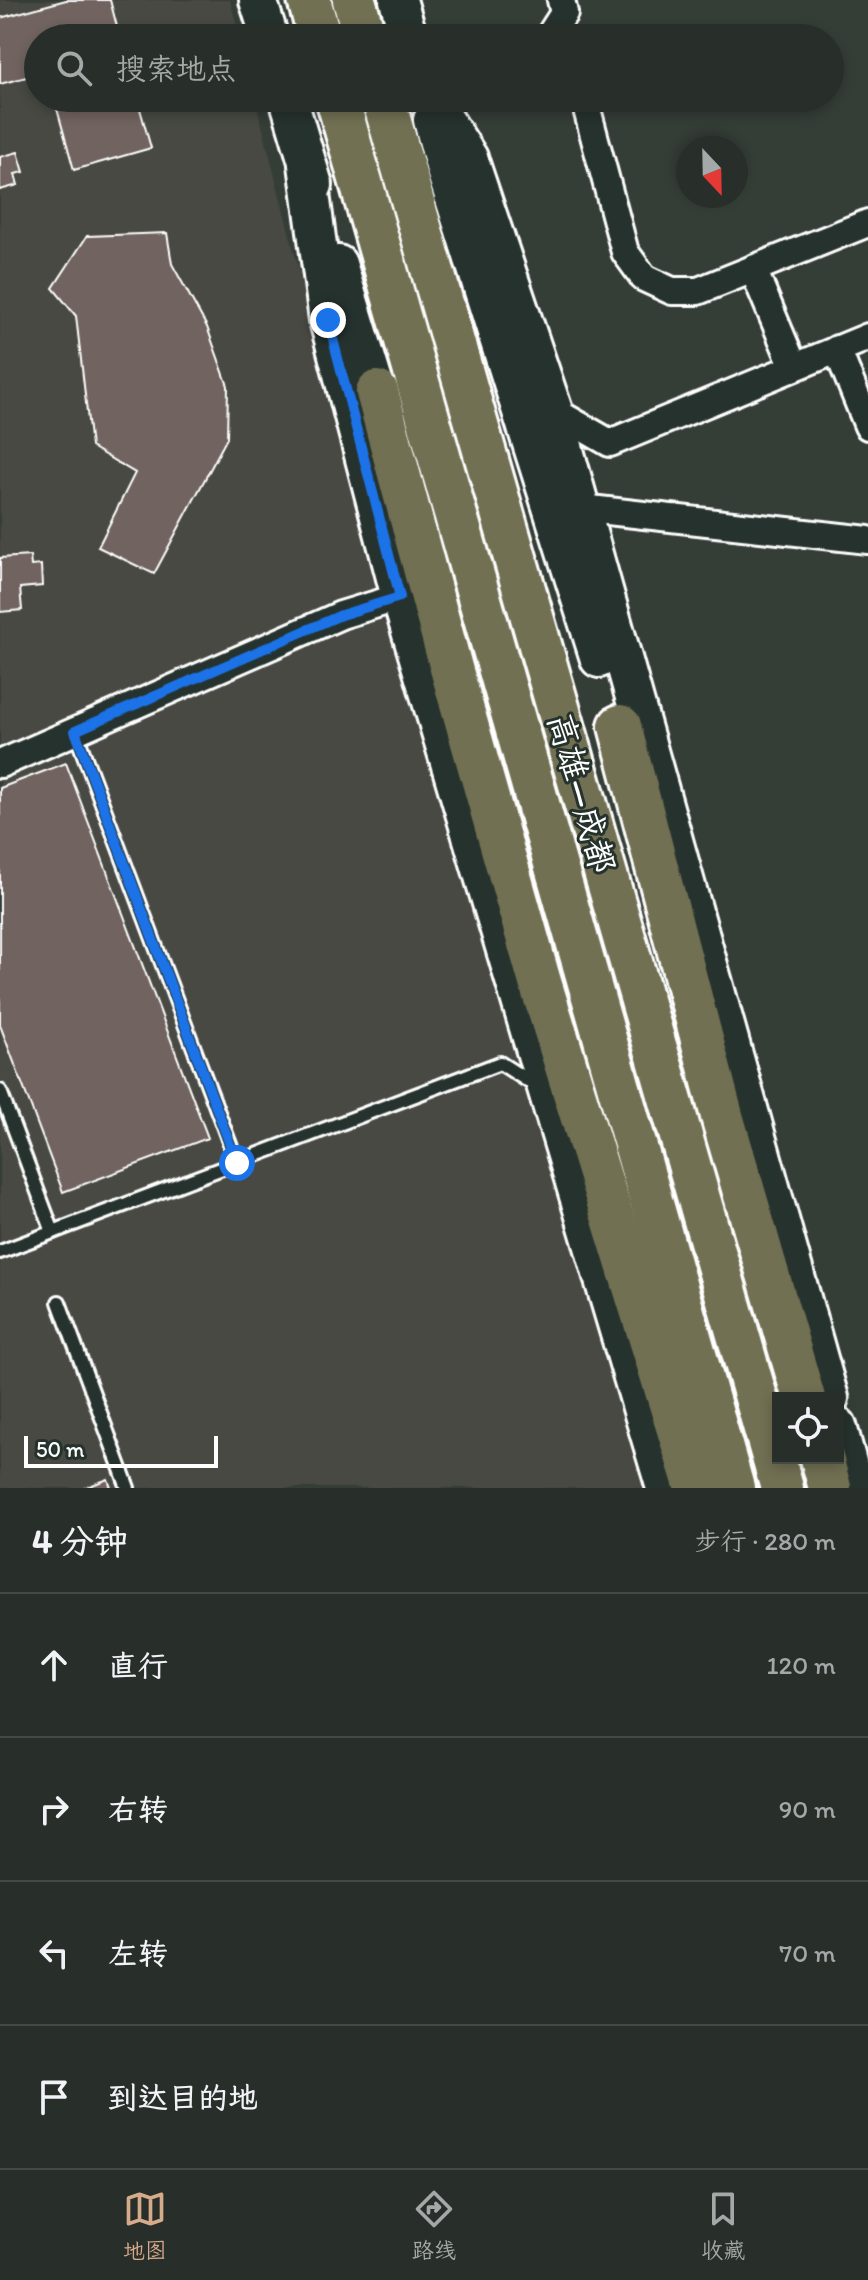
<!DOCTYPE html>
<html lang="zh">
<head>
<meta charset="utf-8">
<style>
  :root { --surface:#282e29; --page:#303631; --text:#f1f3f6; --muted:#a5a8a8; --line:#444a46; --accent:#d6ab8b }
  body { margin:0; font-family:Itim,"LXGW WenKai TC",sans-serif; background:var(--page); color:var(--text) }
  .controls { position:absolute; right:24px; bottom:24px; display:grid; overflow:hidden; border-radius:0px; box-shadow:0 4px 12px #0003 }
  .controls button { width:72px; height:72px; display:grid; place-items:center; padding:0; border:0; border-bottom:2px solid var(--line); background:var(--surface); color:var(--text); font:40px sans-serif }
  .compass { position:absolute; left:676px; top:136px; width:72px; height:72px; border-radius:50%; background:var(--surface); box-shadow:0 4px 12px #0003; rotate:158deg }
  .scale { position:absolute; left:24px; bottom:20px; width:194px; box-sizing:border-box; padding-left:8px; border:4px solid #fff; border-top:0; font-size:22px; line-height:28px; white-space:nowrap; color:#fff; -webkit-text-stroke:6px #26332d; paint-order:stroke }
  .stop { position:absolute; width:24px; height:24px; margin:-18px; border:6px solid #1a73e8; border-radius:50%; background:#fff }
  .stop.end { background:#1a73e8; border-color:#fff; box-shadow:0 2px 8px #0008 }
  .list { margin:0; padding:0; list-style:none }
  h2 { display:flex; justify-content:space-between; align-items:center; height:104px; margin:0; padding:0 32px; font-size:34px }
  h2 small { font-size:26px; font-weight:400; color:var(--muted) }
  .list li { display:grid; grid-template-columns:52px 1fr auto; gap:24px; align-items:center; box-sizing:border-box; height:144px; padding:0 32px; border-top:2px solid var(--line) }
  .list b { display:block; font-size:30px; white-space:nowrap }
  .list em { font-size:26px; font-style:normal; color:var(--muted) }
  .icon { flex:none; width:44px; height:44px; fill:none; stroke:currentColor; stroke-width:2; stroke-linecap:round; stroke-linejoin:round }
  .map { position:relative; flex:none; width:868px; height:1488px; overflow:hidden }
  .search { position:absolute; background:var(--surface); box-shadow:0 4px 12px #0003; left:24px; right:24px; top:24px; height:88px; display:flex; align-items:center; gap:20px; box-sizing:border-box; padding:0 28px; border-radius:44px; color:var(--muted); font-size:30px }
  .sheet { height:680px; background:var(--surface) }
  nav { display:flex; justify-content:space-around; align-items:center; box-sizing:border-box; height:112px; border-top:2px solid var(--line); background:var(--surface); font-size:22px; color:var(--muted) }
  nav a { display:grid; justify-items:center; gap:4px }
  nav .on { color:var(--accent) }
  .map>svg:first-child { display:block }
  .built { fill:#474943 }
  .building { fill:#71645f; stroke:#fff; stroke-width:2 }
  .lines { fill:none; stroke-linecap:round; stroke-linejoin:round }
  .service-casing { stroke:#fff; stroke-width:18 }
  .minor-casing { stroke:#fff; stroke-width:32 }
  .secondary-casing { stroke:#fff; stroke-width:42 }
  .trunk-casing { stroke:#fff; stroke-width:48 }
  .service { stroke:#26332d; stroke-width:12 }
  .minor { stroke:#26332d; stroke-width:26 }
  .secondary { stroke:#26332d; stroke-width:36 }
  .trunk { stroke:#716f52; stroke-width:42 }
  .route { stroke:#1a73e8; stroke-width:10 }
  .labels { text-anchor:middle; stroke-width:6; stroke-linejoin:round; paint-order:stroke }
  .street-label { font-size:34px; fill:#fff; stroke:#26332d }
</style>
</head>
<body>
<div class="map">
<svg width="868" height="1488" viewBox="0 0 868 1488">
  <rect width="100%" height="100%" fill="#353d37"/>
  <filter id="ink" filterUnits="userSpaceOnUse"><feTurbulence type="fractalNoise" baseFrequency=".0125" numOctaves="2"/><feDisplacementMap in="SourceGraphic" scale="16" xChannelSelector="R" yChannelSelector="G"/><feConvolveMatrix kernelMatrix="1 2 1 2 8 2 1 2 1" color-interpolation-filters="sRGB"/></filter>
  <g filter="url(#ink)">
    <polygon class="built" points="0,0 230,0 240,38 38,38 38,98 255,98 378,580 644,1488 0,1488"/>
    <g class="building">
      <polygon points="66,0 110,0 120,38 38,38 38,74 0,84 0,18"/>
      <polygon points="54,98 137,98 151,148 74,170"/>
      <polygon points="18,152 24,172 15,174 18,185 0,190 0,157"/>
      <polygon points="167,233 172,264 207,327 228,386 227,438 154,574 98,547 135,473 91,447 76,316 53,288 87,236"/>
      <polygon points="30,556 31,566 41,565 42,586 20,588 22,610 0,612 0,558"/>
      <polygon points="66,763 208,1138 63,1192 0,1025 0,788"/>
      <polygon points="108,1479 111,1488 84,1488"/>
    </g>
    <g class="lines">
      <g class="service-casing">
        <g id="service">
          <polyline points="75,731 237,1163"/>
          <polyline points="0,1091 53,1232"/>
          <polyline points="0,1252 500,1063 536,1086"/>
          <polyline points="59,1302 128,1488"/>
        </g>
      </g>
      <g class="minor-casing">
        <g id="minor">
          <polyline points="548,38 564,13 561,0"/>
          <polyline points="584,98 625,252 644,278 672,291 698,291 868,223"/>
          <polyline points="753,269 794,367"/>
          <polyline points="837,349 868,426"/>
          <polyline points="554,411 610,443 868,337"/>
          <polyline points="581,508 868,540"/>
          <polyline points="0,764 341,615 400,597"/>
        </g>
      </g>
      <g class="secondary-casing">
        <g id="secondary">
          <polyline points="258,0 270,38"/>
          <polyline points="398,0 409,38"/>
          <polyline points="288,98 314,185"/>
          <polyline points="431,98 469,158 554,411 830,1398"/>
          <polyline points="432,120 445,170 599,659"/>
          <polyline points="307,164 328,320 400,597 665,1488"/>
          <polyline points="338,264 377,392"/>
          <polyline points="838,1426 855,1488"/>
        </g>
      </g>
      <g class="trunk-casing">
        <g id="trunk">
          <polyline points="309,0 320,38"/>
          <polyline points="354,0 365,38"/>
          <polyline points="337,98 733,1488"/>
          <polyline points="383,98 782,1488"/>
          <polyline points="377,392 451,668 539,979 696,1488"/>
          <polyline points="620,726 722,1116 804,1398"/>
          <polyline points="822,1458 830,1488"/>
        </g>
      </g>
      <use href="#service" class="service"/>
      <use href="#minor" class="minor"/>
      <use href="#secondary" class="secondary"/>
      <use href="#trunk" class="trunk"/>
    </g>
  </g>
  <g class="lines" filter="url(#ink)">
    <polyline class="route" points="237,1163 75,731 341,615 400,597 328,320"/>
  </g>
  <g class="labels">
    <g class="street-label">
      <text transform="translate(582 793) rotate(74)" y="12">高雄—成都</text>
    </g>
  </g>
</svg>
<div class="controls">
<button><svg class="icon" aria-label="locate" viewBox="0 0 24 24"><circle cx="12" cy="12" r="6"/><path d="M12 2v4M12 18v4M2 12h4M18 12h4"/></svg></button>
</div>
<svg class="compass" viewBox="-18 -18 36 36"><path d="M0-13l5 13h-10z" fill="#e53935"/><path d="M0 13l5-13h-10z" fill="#a5a8a8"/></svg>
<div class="scale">50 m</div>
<div class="stop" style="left:237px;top:1163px"></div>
<div class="stop end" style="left:328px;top:320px"></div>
<div class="search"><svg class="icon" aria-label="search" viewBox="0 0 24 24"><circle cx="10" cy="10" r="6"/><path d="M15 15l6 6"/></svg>搜索地点</div>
</div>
<section class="sheet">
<h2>4 分钟<small>步行 · 280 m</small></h2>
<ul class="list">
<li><svg class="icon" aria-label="ahead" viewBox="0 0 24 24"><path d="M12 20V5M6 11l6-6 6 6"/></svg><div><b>直行</b></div><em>120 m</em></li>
<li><svg class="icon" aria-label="right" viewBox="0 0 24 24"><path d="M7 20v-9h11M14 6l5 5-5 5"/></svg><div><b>右转</b></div><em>90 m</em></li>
<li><svg class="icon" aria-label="left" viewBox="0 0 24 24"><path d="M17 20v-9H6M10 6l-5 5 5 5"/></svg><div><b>左转</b></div><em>70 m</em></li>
<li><svg class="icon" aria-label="arrive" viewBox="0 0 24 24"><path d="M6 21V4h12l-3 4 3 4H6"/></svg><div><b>到达目的地</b></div></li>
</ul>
</section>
<nav>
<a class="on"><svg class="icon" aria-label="map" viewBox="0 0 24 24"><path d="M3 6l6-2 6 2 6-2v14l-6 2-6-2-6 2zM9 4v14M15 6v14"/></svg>地图</a>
<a><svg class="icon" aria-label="directions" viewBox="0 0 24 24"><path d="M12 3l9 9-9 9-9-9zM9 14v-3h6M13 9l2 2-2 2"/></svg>路线</a>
<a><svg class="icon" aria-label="saved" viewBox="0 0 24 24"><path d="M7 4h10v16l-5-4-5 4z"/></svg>收藏</a>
</nav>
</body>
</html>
